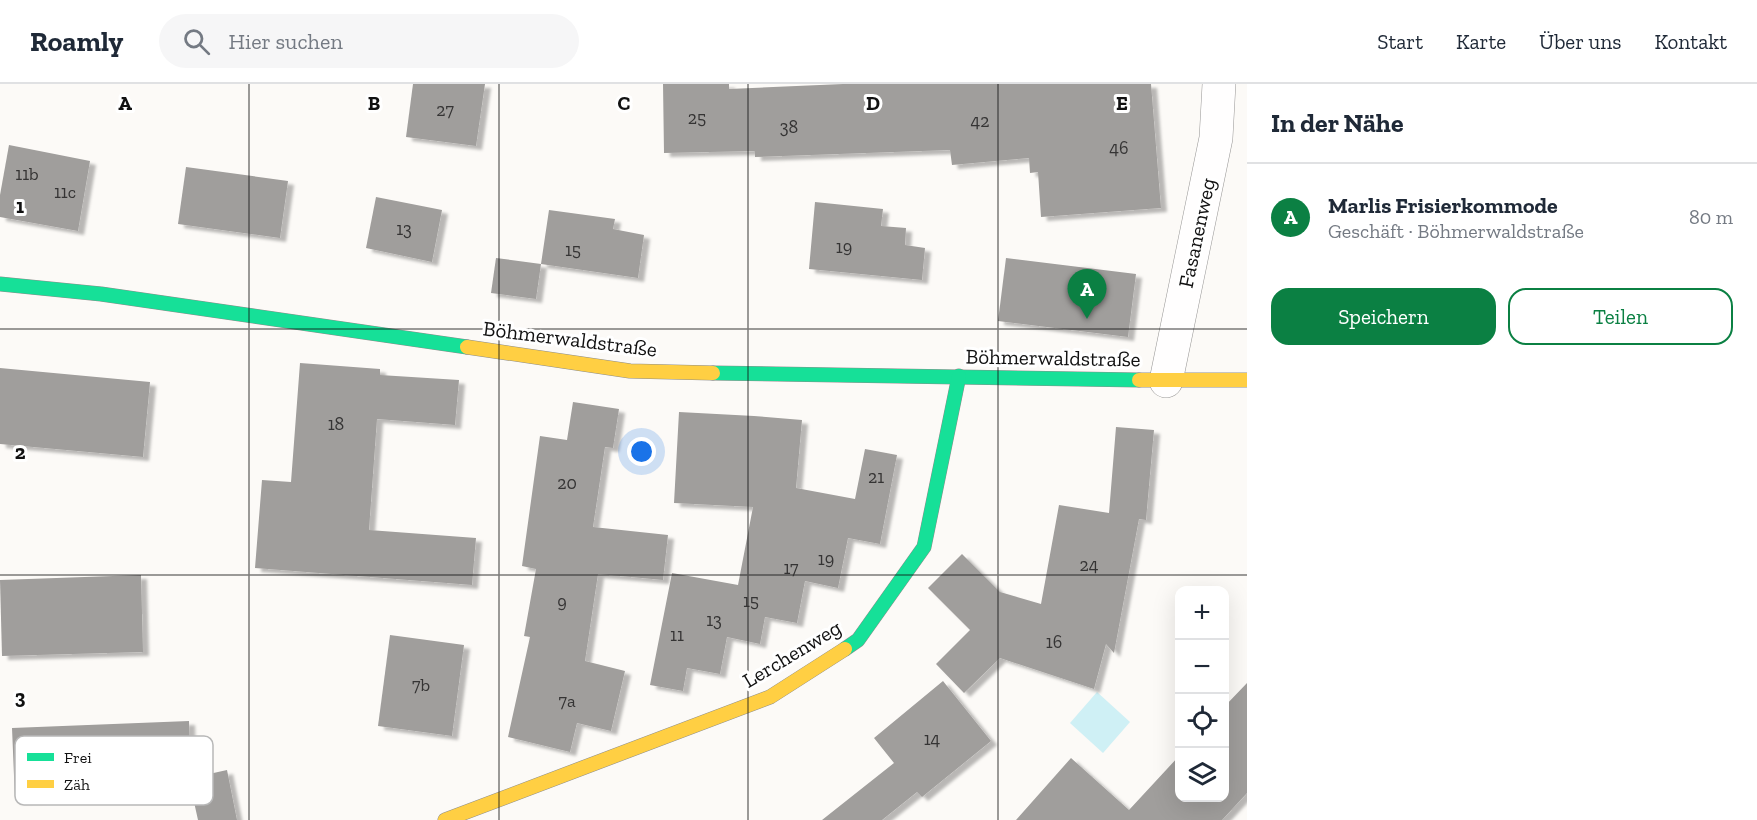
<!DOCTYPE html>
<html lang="de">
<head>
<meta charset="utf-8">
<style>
  :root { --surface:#fff; --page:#f6f6f7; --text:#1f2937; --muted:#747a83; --line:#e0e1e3; --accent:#0b8043 }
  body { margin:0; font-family:"Zilla Slab",serif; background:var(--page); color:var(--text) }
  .controls { position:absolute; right:18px; bottom:18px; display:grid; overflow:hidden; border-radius:12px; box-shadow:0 6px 24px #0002 }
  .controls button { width:54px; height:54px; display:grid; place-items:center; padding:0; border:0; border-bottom:2px solid var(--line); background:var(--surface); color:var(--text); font:30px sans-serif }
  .you { position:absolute; left:642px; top:368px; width:21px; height:21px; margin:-15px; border:4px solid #fff; border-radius:50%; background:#1a73e8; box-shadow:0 0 0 9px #1a73e833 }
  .badge { display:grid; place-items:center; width:39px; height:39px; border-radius:50%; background:var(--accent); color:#fff; font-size:20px; font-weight:700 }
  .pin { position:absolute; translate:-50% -50px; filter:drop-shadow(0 2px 3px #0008) }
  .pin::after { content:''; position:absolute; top:32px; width:21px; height:18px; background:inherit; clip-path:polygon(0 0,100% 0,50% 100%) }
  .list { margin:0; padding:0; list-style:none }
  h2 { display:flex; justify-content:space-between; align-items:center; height:78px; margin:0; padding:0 24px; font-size:26px }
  h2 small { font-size:20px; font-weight:400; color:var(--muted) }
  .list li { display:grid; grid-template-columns:39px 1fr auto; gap:18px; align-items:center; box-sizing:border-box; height:108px; padding:0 24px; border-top:2px solid var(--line) }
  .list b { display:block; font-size:22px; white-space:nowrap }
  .list p { margin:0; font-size:20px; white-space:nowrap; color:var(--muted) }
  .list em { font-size:20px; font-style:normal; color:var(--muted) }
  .actions { display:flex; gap:12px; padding:18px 24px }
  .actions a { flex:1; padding:14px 0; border:2px solid var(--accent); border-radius:18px; text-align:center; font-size:21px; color:var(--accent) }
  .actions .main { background:var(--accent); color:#fff }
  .icon { flex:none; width:33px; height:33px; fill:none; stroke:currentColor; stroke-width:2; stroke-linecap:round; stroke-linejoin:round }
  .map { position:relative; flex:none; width:1247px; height:736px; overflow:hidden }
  header { display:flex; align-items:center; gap:36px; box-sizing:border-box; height:84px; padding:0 30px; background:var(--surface); border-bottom:2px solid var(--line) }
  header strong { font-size:28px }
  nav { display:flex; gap:33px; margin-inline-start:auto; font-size:21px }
  .search { width:420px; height:54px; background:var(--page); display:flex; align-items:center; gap:15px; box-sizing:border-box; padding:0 21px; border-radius:33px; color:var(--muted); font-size:22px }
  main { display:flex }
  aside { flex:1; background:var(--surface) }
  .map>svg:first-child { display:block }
  .water { fill:#cff0f5 }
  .building { fill:#a09e9c; filter:url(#shadow) }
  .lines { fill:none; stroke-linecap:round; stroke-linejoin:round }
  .street-casing { stroke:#979695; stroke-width:34 }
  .fast-casing { stroke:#8d8d8b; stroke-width:15 }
  .slow-casing { stroke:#8d8d8b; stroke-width:15 }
  .street { stroke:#fffefe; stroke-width:33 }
  .fast { stroke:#16e098; stroke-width:14 }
  .slow { stroke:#ffcf43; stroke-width:14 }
  .grid { fill:none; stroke:#111; stroke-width:1.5; stroke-opacity:0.55 }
  .labels { text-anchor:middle; stroke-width:6; stroke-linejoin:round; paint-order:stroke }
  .number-label { font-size:18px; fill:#353434 }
  .street-label { font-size:21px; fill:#111; stroke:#fff }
  .key { fill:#fff; stroke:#b8b8b8; stroke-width:1.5 }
  .key-label { font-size:16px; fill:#111 }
  .grid-label { font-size:20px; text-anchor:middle; font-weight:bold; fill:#111; stroke:#fff; stroke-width:6; stroke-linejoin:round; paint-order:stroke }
</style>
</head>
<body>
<header>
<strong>Roamly</strong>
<div class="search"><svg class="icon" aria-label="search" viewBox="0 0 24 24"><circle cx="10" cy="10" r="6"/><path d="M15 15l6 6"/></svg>Hier suchen</div>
<nav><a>Start</a><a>Karte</a><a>Über uns</a><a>Kontakt</a></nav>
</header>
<main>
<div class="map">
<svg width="1247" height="736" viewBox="0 0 1247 736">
  <defs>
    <filter id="shadow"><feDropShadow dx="6" dy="4" stdDeviation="1.5" flood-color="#0004"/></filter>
  </defs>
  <rect width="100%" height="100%" fill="#fcfaf7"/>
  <polygon class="water" points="1097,608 1130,638 1103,669 1070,639"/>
  <g class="building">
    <polygon points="413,0 485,0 476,62 406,53"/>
    <polygon points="663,0 729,0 729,5 843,0 1151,0 1161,124 1041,133 1038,88 1030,89 1029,74 952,81 950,66 755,73 755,67 664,69"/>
    <polygon points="9,61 90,77 78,147 0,133 0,111"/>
    <polygon points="186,83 288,97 280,154 178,140"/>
    <polygon points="376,113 442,126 432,178 366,164"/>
    <polygon points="815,118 883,125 881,142 906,144 905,161 925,164 922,196 809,185"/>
    <polygon points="549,126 615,135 613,145 644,151 638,194 541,180"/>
    <polygon points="496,174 541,180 536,215 491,209"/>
    <polygon points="1006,174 1136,190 1128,253 998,237"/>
    <polygon points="300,279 380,285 380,291 459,296 455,341 377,335 369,446 476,454 472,501 255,484 262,396 291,398"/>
    <polygon points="0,284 150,298 143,373 0,360"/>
    <polygon points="573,318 619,325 613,364 605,363 593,443 668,451 663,496 598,490 585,577 625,587 611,647 577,639 570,668 508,653 530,553 524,552 536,485 522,482 540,352 567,356"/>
    <polygon points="679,328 754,332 802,336 796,404 855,415 865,365 897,371 880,460 848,454 838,504 805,497 797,539 765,533 760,560 727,553 720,590 687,584 683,607 650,601 672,489 738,501 753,423 674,419"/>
    <polygon points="1116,343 1154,346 1146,436 1139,435 1114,569 1106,560 1094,605 1000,574 964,609 936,580 970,546 928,504 962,470 1000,508 1041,520 1059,421 1109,429"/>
    <polygon points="141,491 143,568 2,572 0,496"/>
    <polygon points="390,551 464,561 452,652 378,642"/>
    <polygon points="943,597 991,657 922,713 917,708 882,736 822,736 894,679 874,654"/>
    <polygon points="1247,599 1247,709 1222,736 1016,736 1071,674 1129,726 1179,672 1179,714 1224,714 1224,623"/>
    <polygon points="189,637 191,694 227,686 237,736 198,736 192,709 15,716 12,644"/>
  </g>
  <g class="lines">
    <g class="street-casing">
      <polyline id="street" points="1166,297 1216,54 1219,0"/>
    </g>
    <g class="fast-casing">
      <g id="fast">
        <polyline points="0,200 101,210 467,263"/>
        <polyline points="713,289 1139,296"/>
        <polyline points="845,565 858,556 924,463 959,292"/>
      </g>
    </g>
    <g class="slow-casing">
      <g id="slow">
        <polyline points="467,263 630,287 713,289"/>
        <polyline points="1139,296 1247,296"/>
        <polyline points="445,736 770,613 845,565"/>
      </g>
    </g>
    <use href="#street" class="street"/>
    <use href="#fast" class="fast"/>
    <use href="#slow" class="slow"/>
  </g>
  <path class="grid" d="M 249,0 L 249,736M 499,0 L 499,736M 748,0 L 748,736M 998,0 L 998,736M 0,245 L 1247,245M 0,491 L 1247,491"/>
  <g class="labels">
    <g class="number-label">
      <text x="445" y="32">27</text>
      <text x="697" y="40">25</text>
      <text x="980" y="43">42</text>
      <text x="789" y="49">38</text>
      <text x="1119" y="70">46</text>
      <text x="27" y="96">11b</text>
      <text x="65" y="114">11c</text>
      <text x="404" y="151">13</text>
      <text x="844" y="169">19</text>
      <text x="573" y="172">15</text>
      <text x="336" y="346">18</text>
      <text x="876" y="399">21</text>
      <text x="567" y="405">20</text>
      <text x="826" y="481">19</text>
      <text x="1089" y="487">24</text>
      <text x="791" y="490">17</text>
      <text x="751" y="523">15</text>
      <text x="562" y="524">9</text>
      <text x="714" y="542">13</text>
      <text x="677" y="557">11</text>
      <text x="1054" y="564">16</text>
      <text x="421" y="607">7b</text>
      <text x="567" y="623">7a</text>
      <text x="932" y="661">14</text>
    </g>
    <g class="street-label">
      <text transform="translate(1197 149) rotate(-78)" y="7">Fasanenweg</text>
      <text transform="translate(570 255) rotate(7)" y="7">Böhmerwaldstraße</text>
      <text transform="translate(1053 274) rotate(1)" y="7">Böhmerwaldstraße</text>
      <text transform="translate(792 570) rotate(-31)" y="7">Lerchenweg</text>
    </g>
  </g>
  <rect x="15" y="652" width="198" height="69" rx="9" class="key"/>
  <rect x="27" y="669" width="27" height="8" fill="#16e098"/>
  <rect x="27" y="696" width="27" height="8" fill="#ffcf43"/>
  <g class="key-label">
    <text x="64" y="679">Frei</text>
    <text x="64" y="706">Zäh</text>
  </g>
  <g class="grid-label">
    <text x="125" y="26">A</text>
    <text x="374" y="26">B</text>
    <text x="624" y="26">C</text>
    <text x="873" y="26">D</text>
    <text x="1122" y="26">E</text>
    <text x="20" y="129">1</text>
    <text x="20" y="375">2</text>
    <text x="20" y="620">3</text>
  </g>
</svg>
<div class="controls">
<button>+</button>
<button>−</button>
<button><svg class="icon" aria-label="locate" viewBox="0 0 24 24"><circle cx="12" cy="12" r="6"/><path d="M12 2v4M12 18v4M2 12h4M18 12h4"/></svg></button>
<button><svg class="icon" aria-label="layers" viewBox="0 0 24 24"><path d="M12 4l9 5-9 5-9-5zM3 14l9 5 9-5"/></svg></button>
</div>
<div class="you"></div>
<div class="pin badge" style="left:1087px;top:235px">A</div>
</div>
<aside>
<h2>In der Nähe<small></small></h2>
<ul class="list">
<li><span class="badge">A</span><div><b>Marlis Frisierkommode</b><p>Geschäft · Böhmerwaldstraße</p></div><em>80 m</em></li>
</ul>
<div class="actions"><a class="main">Speichern</a><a>Teilen</a></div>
</aside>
</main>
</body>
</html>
